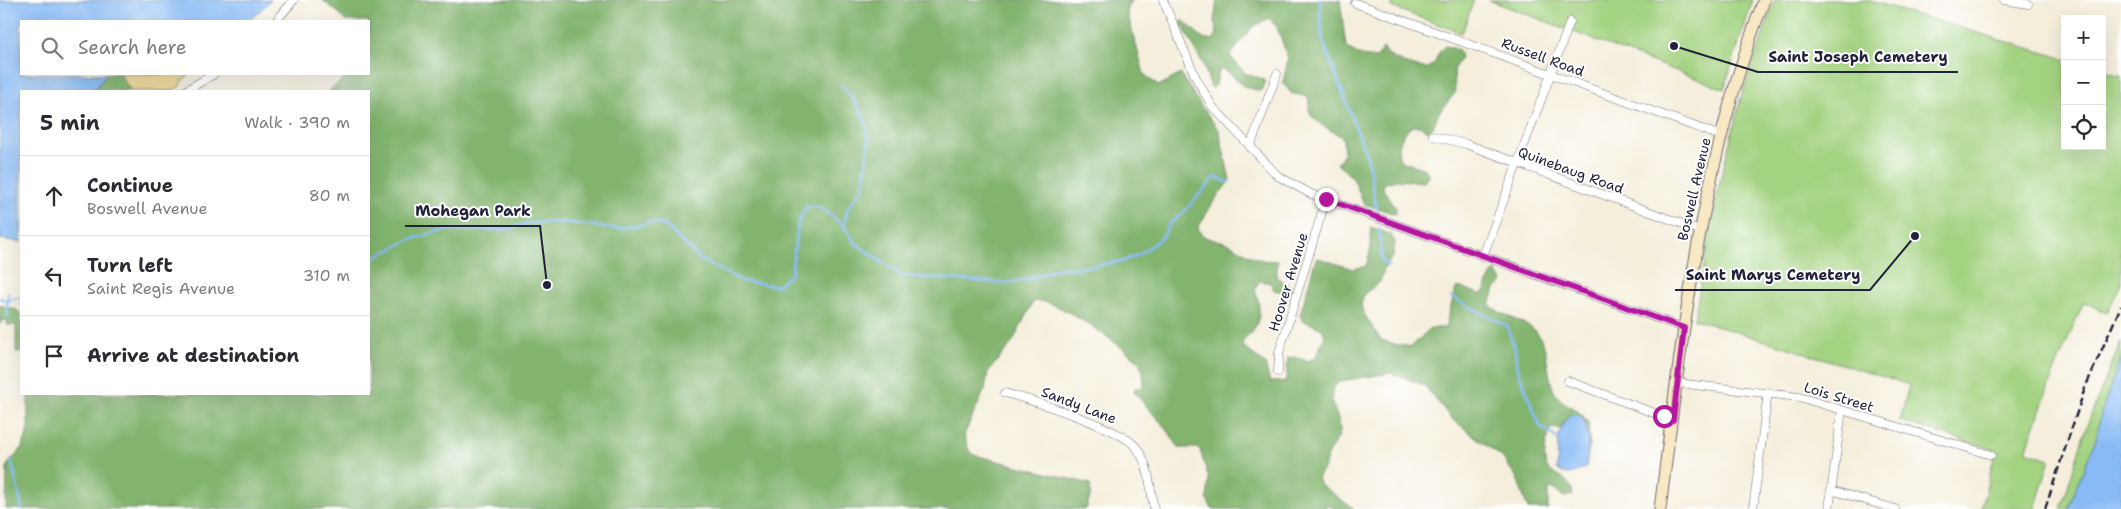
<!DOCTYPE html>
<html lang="en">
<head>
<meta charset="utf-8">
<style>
  :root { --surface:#fff; --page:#f2f2f3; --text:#2b2b33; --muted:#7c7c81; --line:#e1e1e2 }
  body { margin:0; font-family:"Shantell Sans",sans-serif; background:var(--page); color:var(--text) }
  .controls { position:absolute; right:15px; top:15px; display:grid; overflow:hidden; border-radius:0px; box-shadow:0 5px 20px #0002 }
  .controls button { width:45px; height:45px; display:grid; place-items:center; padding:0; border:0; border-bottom:1px solid var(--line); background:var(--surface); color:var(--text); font:25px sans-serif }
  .stop { position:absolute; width:15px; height:15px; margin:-11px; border:4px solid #b5179e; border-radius:50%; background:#fff }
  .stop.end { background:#b5179e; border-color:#fff; box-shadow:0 1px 5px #0008 }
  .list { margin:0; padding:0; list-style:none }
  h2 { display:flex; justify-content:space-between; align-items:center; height:65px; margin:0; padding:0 20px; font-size:21px }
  h2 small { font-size:16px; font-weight:400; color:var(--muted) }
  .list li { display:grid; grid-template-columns:32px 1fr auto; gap:15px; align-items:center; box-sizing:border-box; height:80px; padding:0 20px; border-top:1px solid var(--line) }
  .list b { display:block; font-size:19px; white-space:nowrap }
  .list p { margin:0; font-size:16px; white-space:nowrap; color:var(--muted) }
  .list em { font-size:16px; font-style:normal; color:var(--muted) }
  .icon { flex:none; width:28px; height:28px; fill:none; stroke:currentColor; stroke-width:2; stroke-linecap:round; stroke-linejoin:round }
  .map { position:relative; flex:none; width:2121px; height:509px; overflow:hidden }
  .search { position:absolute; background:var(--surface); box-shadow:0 5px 20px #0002; left:20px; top:20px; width:350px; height:55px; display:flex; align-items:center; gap:12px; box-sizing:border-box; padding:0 18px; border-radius:0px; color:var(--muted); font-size:19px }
  .panel { position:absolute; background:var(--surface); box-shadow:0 5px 20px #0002; left:20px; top:90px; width:350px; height:305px; border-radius:0px }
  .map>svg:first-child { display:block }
  .green { fill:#a3d280; stroke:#627a5e }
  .forest { fill:#82b46e; stroke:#526b54 }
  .sand { fill:#eeda9e; stroke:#887e6c }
  .water { fill:#88bbf5; stroke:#556e98 }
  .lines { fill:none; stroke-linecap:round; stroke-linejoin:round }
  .stream { stroke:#88bbf5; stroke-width:2.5 }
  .minor-casing { stroke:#6c6973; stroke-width:9 }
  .secondary-casing { stroke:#6c6973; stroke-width:13 }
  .minor { stroke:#fff; stroke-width:8 }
  .secondary { stroke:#f8e8c3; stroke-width:11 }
  .rail { stroke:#22223b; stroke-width:2.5; stroke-dasharray:8 4; stroke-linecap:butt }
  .route { stroke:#b5179e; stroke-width:6 }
  .labels { text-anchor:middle; stroke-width:4; stroke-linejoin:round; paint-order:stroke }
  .street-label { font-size:14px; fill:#22223b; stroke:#fff }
  .leader { fill:none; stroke:#22223b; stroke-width:2 }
  .callout-dot { fill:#22223b; stroke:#fff; stroke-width:2 }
  .callout-label { font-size:15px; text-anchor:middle; font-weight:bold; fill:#22223b; stroke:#fff; stroke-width:4; stroke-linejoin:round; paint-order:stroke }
</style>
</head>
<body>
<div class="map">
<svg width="2121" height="509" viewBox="0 0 2121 509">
  <rect width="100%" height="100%" fill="#fff"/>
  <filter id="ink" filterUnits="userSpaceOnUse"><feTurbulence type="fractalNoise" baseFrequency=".02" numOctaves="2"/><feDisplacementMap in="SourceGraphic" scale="10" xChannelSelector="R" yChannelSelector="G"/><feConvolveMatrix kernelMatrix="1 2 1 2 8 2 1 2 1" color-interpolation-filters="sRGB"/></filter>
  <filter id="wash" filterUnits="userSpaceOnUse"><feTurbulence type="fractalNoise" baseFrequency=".0096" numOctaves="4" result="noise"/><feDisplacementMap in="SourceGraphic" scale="20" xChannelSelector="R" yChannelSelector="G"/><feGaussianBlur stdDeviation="1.12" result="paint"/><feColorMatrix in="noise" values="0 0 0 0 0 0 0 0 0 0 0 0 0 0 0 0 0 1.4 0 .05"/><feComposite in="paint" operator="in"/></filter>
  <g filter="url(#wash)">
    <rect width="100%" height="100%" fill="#f4eedb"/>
    <g class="green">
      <polygon points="1394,0 1474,0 1462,33 1391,7"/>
      <polygon points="1489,0 1753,0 1724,89"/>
      <polygon points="1775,0 1867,0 2065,59 2065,146 2102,146 2102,70 2121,76 2121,284 2107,313 2084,302 2052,377 2026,451 2050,459 2035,509 1981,509 1995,454 1998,451 1900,421 1909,385 1694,319 1718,189 1742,94"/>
      <polygon points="2121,341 2121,357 2101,414 2096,439 2068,509 2061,509 2087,425"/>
    </g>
    <g class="forest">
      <path d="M 322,0 L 1131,0 L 1127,12 L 1144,74 L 1158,86 L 1181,74 L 1201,106 L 1219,130 L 1230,180 L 1214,201 L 1198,228 L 1200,233 C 1211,243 1218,238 1229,244 C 1246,252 1258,264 1278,260 L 1276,277 L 1292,287 L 1289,293 L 1274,290 L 1271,283 L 1259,281 L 1255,290 C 1261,308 1262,322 1248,336 C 1244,340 1243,340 1243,346 L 1265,364 L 1270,382 L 1286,381 L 1288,358 L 1295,357 L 1307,361 L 1315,358 L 1325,336 L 1322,329 L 1302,320 L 1300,315 L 1315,261 L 1318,258 L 1353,269 L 1366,266 L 1371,248 L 1371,227 L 1391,235 L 1395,242 L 1393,257 L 1386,264 L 1380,282 L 1364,294 L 1361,305 L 1363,312 L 1380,339 L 1389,343 L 1411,347 L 1430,328 L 1445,328 L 1456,288 C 1465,286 1472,293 1481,294 C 1490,287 1487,276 1495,271 L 1503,282 L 1495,289 L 1490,305 C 1503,318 1526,320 1537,333 C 1550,349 1546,376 1555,393 C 1563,406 1582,409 1589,424 C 1587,434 1592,443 1588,452 L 1562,429 L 1551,428 C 1547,435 1546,444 1545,452 C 1541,481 1571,471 1573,495 L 1564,497 L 1551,488 L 1548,491 L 1548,509 L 1528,509 L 1517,478 L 1502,457 L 1452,419 L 1424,385 L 1391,373 L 1340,381 C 1321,398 1340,412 1340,429 C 1340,438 1334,443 1330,450 C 1327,454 1327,460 1325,465 C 1323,470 1319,474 1317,479 L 1321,485 L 1354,509 L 1338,509 L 1326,505 L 1324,509 L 1212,509 L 1207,499 L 1209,479 L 1200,450 L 1196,448 L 1179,448 L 1166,428 L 1134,392 L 1135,388 L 1141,388 L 1144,384 L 1143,372 L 1139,361 C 1123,348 1050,292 1033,302 L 1012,343 L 988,372 L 985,389 L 964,435 L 969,451 L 974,455 L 1090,484 L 1091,494 L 1086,509 L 6,509 L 7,465 L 20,451 L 26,438 L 28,429 L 28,394 L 369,394 L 369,91 L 329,91 L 350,74 L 369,74 L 369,21 L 345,21 L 339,13 Z"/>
      <path d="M 1217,0 L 1340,0 L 1346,47 L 1361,56 L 1377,58 L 1383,48 C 1388,60 1415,68 1428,68 L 1435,63 L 1438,54 L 1445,46 L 1459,50 L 1461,58 L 1454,68 L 1455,93 L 1438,114 L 1433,128 L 1428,131 C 1425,129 1421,126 1417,126 C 1403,126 1394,150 1401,161 L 1425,169 L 1429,176 L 1424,182 L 1397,180 L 1384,183 L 1383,189 L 1396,208 L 1396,214 L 1364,204 L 1353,178 L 1337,164 L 1344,153 L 1343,138 C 1333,130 1316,125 1310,113 C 1308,109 1310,102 1308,97 L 1291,93 L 1283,83 L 1288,58 L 1277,27 L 1269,18 L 1252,27 L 1230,56 L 1245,73 L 1263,79 L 1265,83 L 1263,89 L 1259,91 L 1243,86 L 1228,72 L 1221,69 C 1216,73 1219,83 1213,88 L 1211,87 L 1203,64 L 1181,23 L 1183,20 L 1202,38 L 1213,40 L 1217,31 L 1214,21 Z"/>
      <polygon points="107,74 120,74 131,91 93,91"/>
      <polygon points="0,305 17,310 21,315 21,352 16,352 16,325 7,325 7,320 2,320 0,325"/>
    </g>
    <polygon class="sand" points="120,74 190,74 182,81 180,86 171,91 131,91"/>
    <g class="water">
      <polygon points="0,0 271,0 249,21 21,21 21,74 107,74 93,91 21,91 21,242 0,239"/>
      <polygon points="2121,357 2121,509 2068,509 2096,439 2101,414"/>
      <path d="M 1572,414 L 1582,416 C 1590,435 1589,447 1586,467 C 1575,473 1567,478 1557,469 C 1558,451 1555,426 1572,414 Z"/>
    </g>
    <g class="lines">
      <g class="stream">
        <polyline points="1320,0 1322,39 1368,159 1376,208"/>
        <polyline points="841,85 854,100 864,117 869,139 863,187 848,207 844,226"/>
        <polyline points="1379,228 1382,261 1388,266"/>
        <polyline points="369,260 411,239 446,230 505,230 529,223 562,222 619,229 652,222 666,226 701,260 742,281 777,286 791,274 798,223 806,207 820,207 844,226 855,243 902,276 1006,283 1025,280 1060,268 1078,268 1123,261 1138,255 1164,236 1169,224 1183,213 1215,177 1228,182"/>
        <polyline points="1451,297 1507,326 1514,345 1519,373 1540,426 1558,439"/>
        <polyline points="0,298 7,301 21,297"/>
        <polyline points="7,317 8,292"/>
        <polyline points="11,459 22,509"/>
      </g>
    </g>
  </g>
  <g filter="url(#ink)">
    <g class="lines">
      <g class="minor-casing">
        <g id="minor">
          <polyline points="1163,0 1196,78 1212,106 1278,176 1311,194 1684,328"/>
          <polyline points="2004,0 2028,4"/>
          <polyline points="1355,3 1721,136"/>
          <polyline points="276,21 294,0"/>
          <polyline points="185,91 214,74"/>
          <polyline points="1433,136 1466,144 1699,230"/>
          <polyline points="1250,147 1277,74"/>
          <polyline points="1483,256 1570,22"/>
          <polyline points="1278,372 1279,353 1326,199"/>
          <polyline points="1568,381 1673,420"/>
          <polyline points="1677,383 1799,397 1991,455"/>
          <path d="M 1005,393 C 1031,400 1121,428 1136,447 C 1150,465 1150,488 1154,509"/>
          <polyline points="1831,490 1895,509"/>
          <polyline points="1753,509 1768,392"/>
          <polyline points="1829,509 1842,410"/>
        </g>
      </g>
      <g class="secondary-casing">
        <path id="secondary" d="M 1660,509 C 1682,337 1701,163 1764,0"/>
      </g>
      <use href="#minor" class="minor"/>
      <use href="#secondary" class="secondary"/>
      <polyline class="rail" points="2045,509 2085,388 2121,306"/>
    </g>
  </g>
  <g class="lines" filter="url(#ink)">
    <polyline class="route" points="1326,199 1684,328 1673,420 1664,416"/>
  </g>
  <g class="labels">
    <g class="street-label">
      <text transform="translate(1543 57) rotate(20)" y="5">Russell Road</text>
      <text transform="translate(1571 170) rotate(20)" y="5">Quinebaug Road</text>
      <text transform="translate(1694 189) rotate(-77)" y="5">Boswell Avenue</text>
      <text transform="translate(1288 282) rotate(-73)" y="5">Hoover Avenue</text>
      <text transform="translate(1839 397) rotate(17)" y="5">Lois Street</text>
      <text transform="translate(1079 405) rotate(21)" y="5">Sandy Lane</text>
    </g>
  </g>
  <path class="leader" d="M1674 46L1758 72H1958M547 285L540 226H405M1915 236L1870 290H1675"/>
  <g class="callout-dot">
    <circle cx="1674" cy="46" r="5"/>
    <circle cx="547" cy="285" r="5"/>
    <circle cx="1915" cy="236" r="5"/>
  </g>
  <g class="callout-label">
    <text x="1858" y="62">Saint Joseph Cemetery</text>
    <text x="473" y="216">Mohegan Park</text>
    <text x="1773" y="280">Saint Marys Cemetery</text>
  </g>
</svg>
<div class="controls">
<button>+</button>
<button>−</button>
<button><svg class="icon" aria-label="locate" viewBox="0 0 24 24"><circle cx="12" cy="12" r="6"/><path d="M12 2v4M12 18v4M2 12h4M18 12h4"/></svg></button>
</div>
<div class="stop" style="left:1664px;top:416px"></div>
<div class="stop end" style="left:1326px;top:199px"></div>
<div class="search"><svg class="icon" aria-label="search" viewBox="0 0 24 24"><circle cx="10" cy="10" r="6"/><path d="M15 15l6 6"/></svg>Search here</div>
<section class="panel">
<h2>5 min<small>Walk · 390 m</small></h2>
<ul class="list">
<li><svg class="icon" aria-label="ahead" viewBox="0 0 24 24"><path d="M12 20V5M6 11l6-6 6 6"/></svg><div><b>Continue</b><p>Boswell Avenue</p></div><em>80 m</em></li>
<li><svg class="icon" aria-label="left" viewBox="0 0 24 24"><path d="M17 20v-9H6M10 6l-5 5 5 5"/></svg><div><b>Turn left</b><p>Saint Regis Avenue</p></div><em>310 m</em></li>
<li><svg class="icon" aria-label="arrive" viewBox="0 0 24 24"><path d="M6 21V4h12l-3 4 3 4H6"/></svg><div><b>Arrive at destination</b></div></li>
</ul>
</section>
</div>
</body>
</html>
